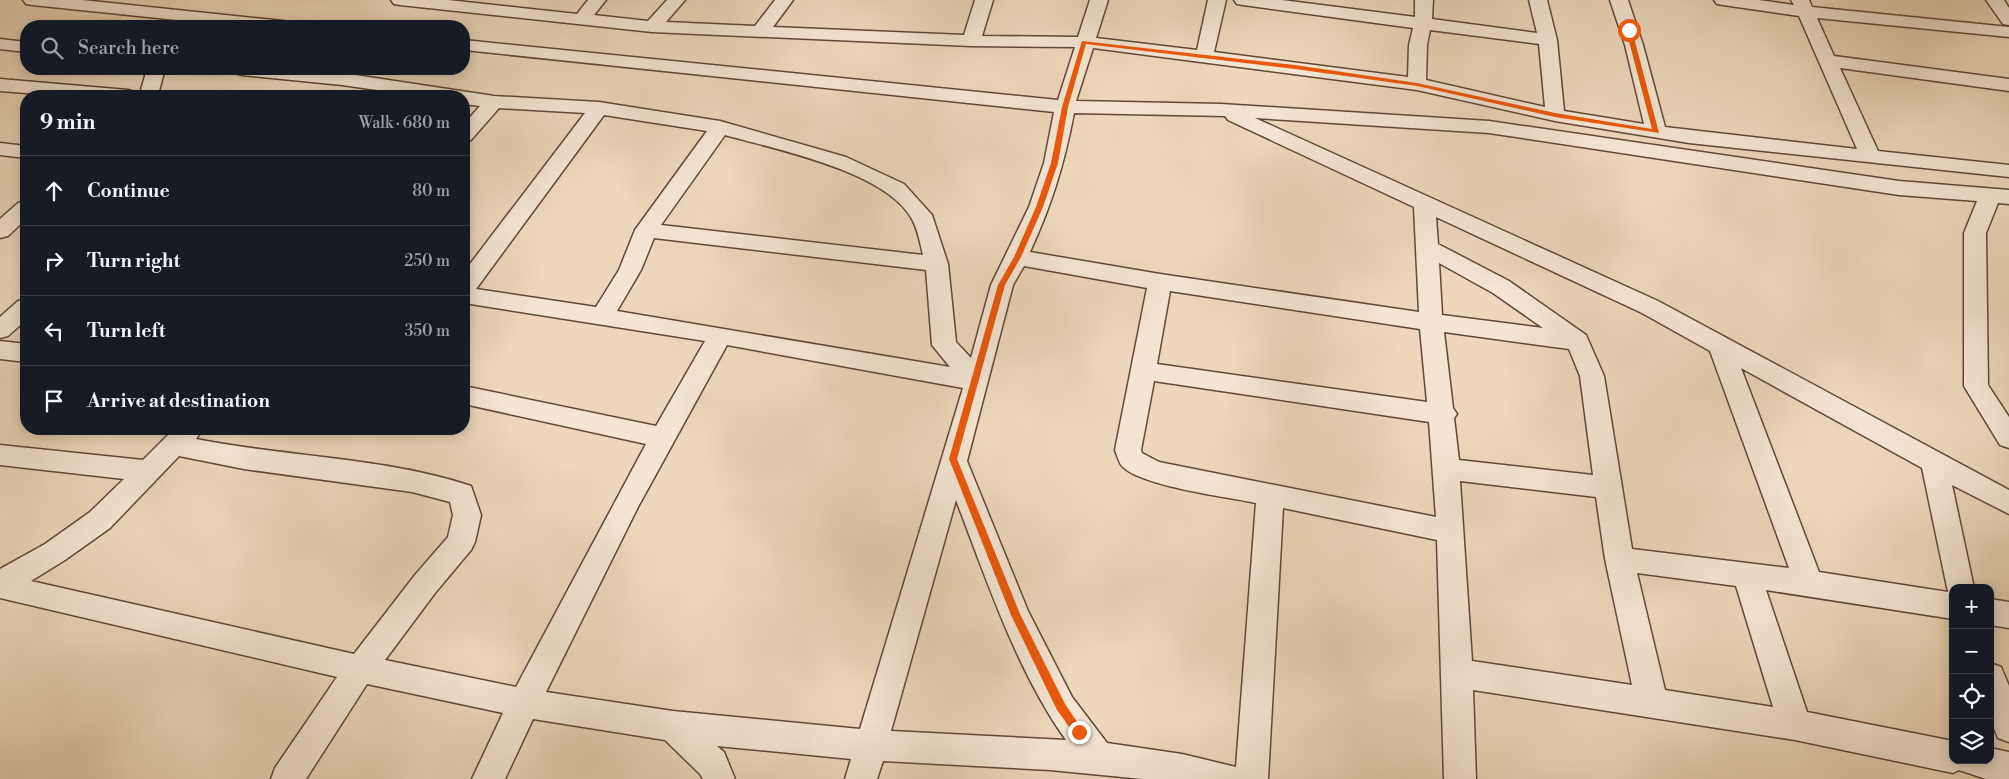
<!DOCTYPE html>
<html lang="en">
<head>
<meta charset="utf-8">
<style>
  :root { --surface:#171b24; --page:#242831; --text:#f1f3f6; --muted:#9ea1a6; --line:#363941 }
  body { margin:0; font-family:"Libre Bodoni",serif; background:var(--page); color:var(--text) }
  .controls { position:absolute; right:15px; bottom:15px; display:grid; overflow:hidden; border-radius:10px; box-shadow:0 2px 12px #0003 }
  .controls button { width:45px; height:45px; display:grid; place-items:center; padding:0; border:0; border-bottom:1px solid var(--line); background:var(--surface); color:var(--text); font:25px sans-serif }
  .stop { position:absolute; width:15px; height:15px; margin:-11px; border:4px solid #ea580c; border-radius:50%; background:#fff }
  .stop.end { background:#ea580c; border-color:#fff; box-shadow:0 1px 5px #0008 }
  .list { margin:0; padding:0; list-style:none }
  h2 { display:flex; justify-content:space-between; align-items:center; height:65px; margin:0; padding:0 20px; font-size:21px }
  h2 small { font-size:16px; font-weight:400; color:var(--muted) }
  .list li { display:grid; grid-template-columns:32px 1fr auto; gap:15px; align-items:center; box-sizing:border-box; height:70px; padding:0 20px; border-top:1px solid var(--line) }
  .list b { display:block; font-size:19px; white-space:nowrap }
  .list em { font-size:16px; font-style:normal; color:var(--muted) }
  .icon { flex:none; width:28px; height:28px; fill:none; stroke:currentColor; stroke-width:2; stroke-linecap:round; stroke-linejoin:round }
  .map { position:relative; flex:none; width:2009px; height:779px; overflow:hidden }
  .search { position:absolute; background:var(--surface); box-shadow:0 2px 12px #0003; left:20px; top:20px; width:450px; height:55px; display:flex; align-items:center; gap:12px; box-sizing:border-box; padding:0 18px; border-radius:20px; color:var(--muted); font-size:19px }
  .panel { position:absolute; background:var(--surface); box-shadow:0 2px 12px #0003; left:20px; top:90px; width:450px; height:345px; border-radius:20px }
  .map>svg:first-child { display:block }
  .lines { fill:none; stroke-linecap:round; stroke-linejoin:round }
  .minor-casing { stroke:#624737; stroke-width:3 }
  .minor { fill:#f3e5d2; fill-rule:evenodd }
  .route { fill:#ea580c }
</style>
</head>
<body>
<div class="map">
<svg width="2009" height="779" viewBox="0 0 2009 779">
  <rect width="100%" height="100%" fill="#ecd7ba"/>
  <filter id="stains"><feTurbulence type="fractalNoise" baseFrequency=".004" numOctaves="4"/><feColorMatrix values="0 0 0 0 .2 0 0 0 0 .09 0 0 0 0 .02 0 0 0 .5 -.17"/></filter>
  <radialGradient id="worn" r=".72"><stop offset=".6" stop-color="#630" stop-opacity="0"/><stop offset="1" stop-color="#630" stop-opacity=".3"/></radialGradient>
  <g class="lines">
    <g class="minor-casing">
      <g id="minor">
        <polygon points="23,0 82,0 283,21 289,22 292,26 235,26 32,5 26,4"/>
        <path d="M 391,0 L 448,0 L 577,14 L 588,0 L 606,0 L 594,15 L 648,21 L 667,0 L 685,0 L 666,22 L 755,26 L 775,0 L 793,0 L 773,27 L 964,35 L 975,0 L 993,0 L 982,36 L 1078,37 L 1090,0 L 1108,0 L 1096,38 L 1197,50 L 1208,0 L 1226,0 L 1214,52 L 1408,77 L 1409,45 L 1413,28 L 1243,5 L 1237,4 L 1234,0 L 1282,0 L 1415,17 L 1415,0 L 1433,0 L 1432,19 L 1537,33 L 1529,0 L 1547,0 L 1557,40 L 1564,111 L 1644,124 L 1625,45 L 1610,0 L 1628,0 L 1643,45 L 1665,127 L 1857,149 L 1799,16 L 1723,5 L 1717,4 L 1714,0 L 1759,0 L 1794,5 L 1791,0 L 1809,0 L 1812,7 L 2009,27 L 2009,37 L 1817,18 L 1834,56 L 2009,79 L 2009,91 L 1840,68 L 1878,151 L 2009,165 L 2009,177 L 1689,143 L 1555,121 L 1417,90 L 1093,48 L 1076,101 L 1221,104 L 1489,121 L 1899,181 L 2009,190 L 2009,204 L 1998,203 L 1986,233 L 1988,385 L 2009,417 L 2009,448 L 2000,445 L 1964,386 L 1964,233 L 1977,201 L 1899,195 L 1489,133 L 1255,118 L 1658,301 L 2009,490 L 2009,514 L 1952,485 L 1974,588 L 1953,588 L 1953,619 L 1766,590 L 1807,712 L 1953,741 L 1953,760 L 1990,760 L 1990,748 L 2009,752 L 2009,779 L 1986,779 L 1959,770 L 1953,773 L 1795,740 L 1473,690 L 1476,779 L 1444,779 L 1437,540 L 1283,508 L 1268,779 L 1143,779 L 1050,770 L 883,761 L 877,779 L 845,779 L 851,759 L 717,746 L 724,752 L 735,779 L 703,779 L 700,774 L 665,740 L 533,719 L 505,779 L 472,779 L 503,713 L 367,684 L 306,779 L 271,779 L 275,768 L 337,677 L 0,598 L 0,569 L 45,544 L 90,512 L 124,479 L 0,465 L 0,445 L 143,460 L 174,429 L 203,429 L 196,439 C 286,457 384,457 471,486 L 481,515 L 475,542 L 471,550 L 435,593 L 385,660 L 516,687 L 646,444 L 464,404 L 464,386 L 656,426 L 705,341 L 464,303 L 464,272 L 585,113 L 499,108 L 471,140 L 464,142 L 464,124 L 480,106 L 464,104 L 464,96 L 419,96 L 342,85 L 242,75 L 235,73 L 233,69 L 295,69 L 342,73 L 494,96 L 599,102 L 720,121 L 846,157 L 904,184 L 932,215 L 948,264 L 956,342 L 971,358 L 991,285 L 1029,207 L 1044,163 L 1054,112 L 464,50 L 464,40 L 1058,100 L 1075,47 L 971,46 L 652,32 L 400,5 L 394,4 ZM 1430,30 L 1539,44 L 1545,107 L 1426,80 L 1427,45 ZM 1074,113 L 1225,116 L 1228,120 L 1414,207 L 1419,312 L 1160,274 L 1030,252 C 1052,204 1064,165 1074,113 ZM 604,115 L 707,131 L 635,230 L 619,270 L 596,307 L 476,289 ZM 725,135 C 774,149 886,171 912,219 C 918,230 920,243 923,255 L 661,225 ZM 1436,217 L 1642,313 L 1710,351 L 1789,568 L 1632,549 L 1604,376 L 1586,335 L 1509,281 L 1438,244 ZM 654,238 L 926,270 L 932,345 L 950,367 L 617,311 L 641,270 ZM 1439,263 L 1493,293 L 1543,328 L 1442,315 ZM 1024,266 L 1147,288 L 1115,450 C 1117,455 1119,464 1123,467 C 1142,486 1227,497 1256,503 L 1236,767 L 1182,754 L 1107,743 L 1072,697 L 1028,611 L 967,461 L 1013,285 ZM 1170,291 L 1420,329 L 1427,402 L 1157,364 ZM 1444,332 L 1569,349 L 1580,376 L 1593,475 L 1459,460 L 1454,418 L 1457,414 L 1453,408 ZM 727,345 L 963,388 L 860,729 L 673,711 L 546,692 L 638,507 ZM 1741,368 L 1922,468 L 1948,592 L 1819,572 ZM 1154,381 L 1429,422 L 1436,517 L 1159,462 L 1142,453 L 1141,450 ZM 179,456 L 244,469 L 412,492 L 450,502 L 453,515 L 448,537 L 415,575 L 354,654 L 31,581 L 65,560 L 110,528 ZM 1460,481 L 1596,497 L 1605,559 L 1632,685 L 1472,661 ZM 956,500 C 986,578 1017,672 1066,740 L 891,731 ZM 1637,573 L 1736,586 L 1773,707 L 1665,690 Z"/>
        <polygon points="1986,0 2004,0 2009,8 2009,25 2003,24"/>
        <polygon points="0,39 26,42 26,52 0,49"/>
        <polygon points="147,69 165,69 159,91 156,96 65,96 0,91 0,79 128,90 135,92 137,95 141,90"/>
        <polygon points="0,143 26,146 26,158 0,155"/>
        <polygon points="26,201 26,219 8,236 0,238 0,219 18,203"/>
        <polygon points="26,299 26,320 8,336 0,338 0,317 18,301"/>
        <polygon points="0,341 26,344 26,362 0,359"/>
        <polygon points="1990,599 2009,602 2009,628 1990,625"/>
        <polygon points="1990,663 2001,667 2009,686 2009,742 1998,738 1990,719"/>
      </g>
    </g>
    <use href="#minor" class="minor"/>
  </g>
  <polygon class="route" points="1629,28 1632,30 1659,133 1555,117 1417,86 1295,69 1086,44 1068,107 1058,163 1043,207 1021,257 1005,285 957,459 1020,614 1065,704 1084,732 1079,736 1075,735 1057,710 1011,615 949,459 998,285 1014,257 1036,207 1051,163 1062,107 1082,41 1295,65 1417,83 1555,113 1652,129 1626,30"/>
  <rect width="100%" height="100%" filter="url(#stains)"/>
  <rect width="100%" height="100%" fill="url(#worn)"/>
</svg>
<div class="controls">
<button>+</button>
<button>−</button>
<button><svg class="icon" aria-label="locate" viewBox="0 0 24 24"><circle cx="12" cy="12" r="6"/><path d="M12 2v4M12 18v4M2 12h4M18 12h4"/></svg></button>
<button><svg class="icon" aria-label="layers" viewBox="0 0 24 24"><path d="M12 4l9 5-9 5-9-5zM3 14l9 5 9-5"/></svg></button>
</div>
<div class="stop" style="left:1629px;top:30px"></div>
<div class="stop end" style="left:1079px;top:732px"></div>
<div class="search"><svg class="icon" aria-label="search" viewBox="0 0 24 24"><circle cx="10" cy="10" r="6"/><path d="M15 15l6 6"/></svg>Search here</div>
<section class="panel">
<h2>9 min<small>Walk · 680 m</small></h2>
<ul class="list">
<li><svg class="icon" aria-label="ahead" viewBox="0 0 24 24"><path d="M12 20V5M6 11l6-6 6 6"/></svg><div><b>Continue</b></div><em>80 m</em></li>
<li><svg class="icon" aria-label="right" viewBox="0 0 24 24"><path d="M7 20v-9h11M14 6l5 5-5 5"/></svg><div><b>Turn right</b></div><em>250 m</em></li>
<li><svg class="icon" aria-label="left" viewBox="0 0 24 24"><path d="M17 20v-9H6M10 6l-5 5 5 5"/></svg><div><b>Turn left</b></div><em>350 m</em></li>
<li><svg class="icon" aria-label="arrive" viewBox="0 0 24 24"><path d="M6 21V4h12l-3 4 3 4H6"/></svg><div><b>Arrive at destination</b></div></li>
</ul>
</section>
</div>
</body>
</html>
